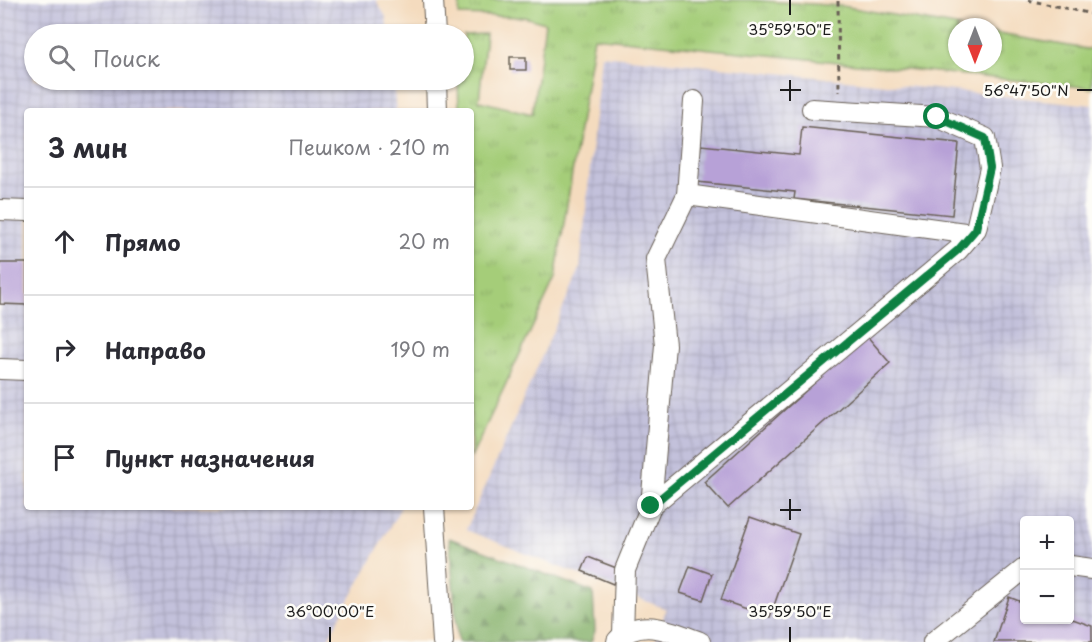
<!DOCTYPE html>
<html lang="ru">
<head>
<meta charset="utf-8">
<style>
  :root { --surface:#fff; --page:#f7f7f7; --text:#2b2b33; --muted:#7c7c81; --line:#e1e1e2 }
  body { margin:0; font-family:"Playpen Sans",sans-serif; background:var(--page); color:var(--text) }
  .controls { position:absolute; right:18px; bottom:18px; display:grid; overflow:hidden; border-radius:6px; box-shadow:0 2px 4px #0004 }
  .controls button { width:54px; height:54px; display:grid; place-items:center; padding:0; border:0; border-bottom:2px solid var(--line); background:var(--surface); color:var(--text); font:30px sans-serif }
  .compass { position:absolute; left:948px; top:18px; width:54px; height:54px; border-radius:50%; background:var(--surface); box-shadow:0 2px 4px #0004; rotate:180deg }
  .stop { position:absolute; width:18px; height:18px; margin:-14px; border:4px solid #0b8043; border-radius:50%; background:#fff }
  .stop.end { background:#0b8043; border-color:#fff; box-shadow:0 2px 6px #0008 }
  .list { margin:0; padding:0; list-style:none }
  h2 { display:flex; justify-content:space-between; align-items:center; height:78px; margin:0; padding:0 24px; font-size:26px }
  h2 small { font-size:20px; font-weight:400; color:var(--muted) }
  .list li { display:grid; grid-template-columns:39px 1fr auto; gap:18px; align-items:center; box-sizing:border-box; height:108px; padding:0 24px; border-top:2px solid var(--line) }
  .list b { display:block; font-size:22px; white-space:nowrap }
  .list em { font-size:20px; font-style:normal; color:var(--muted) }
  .icon { flex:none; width:33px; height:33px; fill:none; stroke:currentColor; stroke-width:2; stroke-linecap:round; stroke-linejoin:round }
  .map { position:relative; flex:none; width:1092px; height:642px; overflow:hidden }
  .search { position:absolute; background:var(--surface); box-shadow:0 2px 4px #0004; left:24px; top:24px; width:450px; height:66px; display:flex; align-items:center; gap:15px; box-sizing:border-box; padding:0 21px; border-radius:33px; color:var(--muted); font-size:22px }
  .panel { position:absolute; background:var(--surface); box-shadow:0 2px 4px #0004; left:24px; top:108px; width:450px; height:402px; border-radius:6px }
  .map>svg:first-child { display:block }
  .industrial { fill:url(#industrial-grid); fill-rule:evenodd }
  .grass { fill:url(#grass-tufts); stroke:#60744a; stroke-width:1.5 }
  .forest { fill:url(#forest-firs); stroke:#506642; stroke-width:1.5 }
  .building { fill:#b7a1d7 }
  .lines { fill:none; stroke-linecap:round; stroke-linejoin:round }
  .minor-casing { stroke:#685f55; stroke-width:22 }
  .path { stroke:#685f55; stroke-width:3; stroke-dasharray:4.5 4.5; stroke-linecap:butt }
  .minor { stroke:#fff; stroke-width:20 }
  .route { stroke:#0b8043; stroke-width:8 }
  .ticks { fill:none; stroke:#1c1c1c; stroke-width:2 }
  .ticks-label { font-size:15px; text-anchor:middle; fill:#1c1c1c; stroke:#fdfcf7; stroke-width:5; stroke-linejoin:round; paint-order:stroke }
</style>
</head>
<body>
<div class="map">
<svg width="1092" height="642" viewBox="0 0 1092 642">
  <defs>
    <pattern id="industrial-grid" width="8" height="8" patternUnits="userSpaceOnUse" patternTransform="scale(1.5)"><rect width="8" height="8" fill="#c3c1db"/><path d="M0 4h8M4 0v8" fill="none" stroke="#a7a5bb"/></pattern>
    <pattern id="grass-tufts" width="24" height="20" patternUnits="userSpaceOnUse" patternTransform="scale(1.5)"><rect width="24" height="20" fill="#a5cd79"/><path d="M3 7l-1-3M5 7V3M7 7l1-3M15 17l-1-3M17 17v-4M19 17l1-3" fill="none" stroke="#8daf68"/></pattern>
    <pattern id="forest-firs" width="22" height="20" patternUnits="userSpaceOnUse" patternTransform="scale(1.5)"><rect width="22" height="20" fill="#84b069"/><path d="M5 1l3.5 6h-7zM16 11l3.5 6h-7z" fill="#6b8e56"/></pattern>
  </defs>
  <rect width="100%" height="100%" fill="#fdfcf7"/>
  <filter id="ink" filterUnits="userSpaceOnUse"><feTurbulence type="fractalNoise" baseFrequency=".0167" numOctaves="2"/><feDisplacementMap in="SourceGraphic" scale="12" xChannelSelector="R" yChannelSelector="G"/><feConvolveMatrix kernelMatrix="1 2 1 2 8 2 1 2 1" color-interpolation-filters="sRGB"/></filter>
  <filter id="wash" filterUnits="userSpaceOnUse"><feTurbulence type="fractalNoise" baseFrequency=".008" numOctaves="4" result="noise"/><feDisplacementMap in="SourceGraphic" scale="24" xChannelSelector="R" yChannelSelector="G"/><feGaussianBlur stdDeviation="1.35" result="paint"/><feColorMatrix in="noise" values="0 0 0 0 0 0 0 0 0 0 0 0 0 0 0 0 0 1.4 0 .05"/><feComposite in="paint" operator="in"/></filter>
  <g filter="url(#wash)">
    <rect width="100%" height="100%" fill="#f4dbbe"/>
    <g class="industrial">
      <polygon points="0,0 376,0 386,17 388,34 34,34 34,80 393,80 396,111 27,111 27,507 401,507 326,642 0,642"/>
      <path d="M 601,55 L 1092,105 L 1092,642 L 655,642 L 666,609 L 466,530 L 580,269 ZM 1024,520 L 1070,520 L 1070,620 L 1024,620 Z"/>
    </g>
    <polygon class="grass" points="460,0 749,0 842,6 961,27 957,27 957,63 993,63 993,33 1092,50 1092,88 594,37 555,279 471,458 471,111 459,111 458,80 464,80 464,35 486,34 479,101 532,114 545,23 524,17 459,15"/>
    <polygon class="forest" points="449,538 593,592 595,631 591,642 458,642"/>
    <g id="blocks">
      <g class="building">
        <rect x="510" y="57" width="16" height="13"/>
        <polygon points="802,127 959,143 952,215 794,199 795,192 697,182 701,145 799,155"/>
        <polygon points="0,263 27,263 27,305 0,304"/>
        <polygon points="867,336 890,363 728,508 704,482"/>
        <polygon points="750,517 799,534 770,617 721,600"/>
        <polygon points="588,557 619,569 613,584 582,571"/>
        <polygon points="690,566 712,574 703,600 680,593"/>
        <polygon points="1009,597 1024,603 1024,620 1070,618 1092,626 1092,642 994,642"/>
      </g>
    </g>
  </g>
  <g filter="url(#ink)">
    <use href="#blocks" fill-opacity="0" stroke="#685f55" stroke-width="1.5"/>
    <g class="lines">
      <g class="minor-casing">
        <g id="minor">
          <polyline points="433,0 435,34"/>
          <polyline points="436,80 437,111"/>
          <polyline points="687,195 972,234"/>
          <polyline points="0,210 27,211"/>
          <polyline points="0,369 27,370"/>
          <polyline points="651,506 958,250 976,229 990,168 985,138 937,117 812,109"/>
          <polyline points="434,507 443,642"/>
          <polyline points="1070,566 1092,569"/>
          <polyline points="623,634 625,570 651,506 665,345 656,259 687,195 694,101"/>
          <path d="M 617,641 C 639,615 673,632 700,642"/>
          <polyline points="933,642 1024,569"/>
        </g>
      </g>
      <g class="path">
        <polyline points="1028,0 1092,14"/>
        <polyline points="838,1 839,92"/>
      </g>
      <use href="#minor" class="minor"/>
    </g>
  </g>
  <g class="lines" filter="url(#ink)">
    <polyline class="route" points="651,506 958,250 976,229 990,168 985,138 937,117"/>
  </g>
  <path class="ticks" d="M 790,0 L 790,15M 790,80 L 790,101M 780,90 L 801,90M 1077,90 L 1092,90M 790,499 L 790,520M 780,510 L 801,510M 330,627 L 330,642M 790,627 L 790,642"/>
  <g class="ticks-label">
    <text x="790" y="35">35°59'50"E</text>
    <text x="1026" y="96">56°47'50"N</text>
    <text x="330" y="617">36°00'00"E</text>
    <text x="790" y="617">35°59'50"E</text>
  </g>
</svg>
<div class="controls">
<button>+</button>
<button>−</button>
</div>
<svg class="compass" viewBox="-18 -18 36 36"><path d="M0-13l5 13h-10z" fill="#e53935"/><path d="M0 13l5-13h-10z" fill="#7c7c81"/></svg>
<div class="stop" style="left:937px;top:117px"></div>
<div class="stop end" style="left:651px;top:506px"></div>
<div class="search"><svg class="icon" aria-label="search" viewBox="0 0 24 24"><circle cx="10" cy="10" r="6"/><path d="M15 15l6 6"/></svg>Поиск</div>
<section class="panel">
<h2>3 мин<small>Пешком · 210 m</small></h2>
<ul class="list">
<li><svg class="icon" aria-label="ahead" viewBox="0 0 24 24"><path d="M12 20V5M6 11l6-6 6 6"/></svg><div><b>Прямо</b></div><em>20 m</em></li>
<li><svg class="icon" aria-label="right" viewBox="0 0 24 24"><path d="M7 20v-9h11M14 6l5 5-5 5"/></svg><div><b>Направо</b></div><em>190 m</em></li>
<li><svg class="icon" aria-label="arrive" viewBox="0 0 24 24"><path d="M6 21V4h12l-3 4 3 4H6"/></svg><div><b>Пункт назначения</b></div></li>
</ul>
</section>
</div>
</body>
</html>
